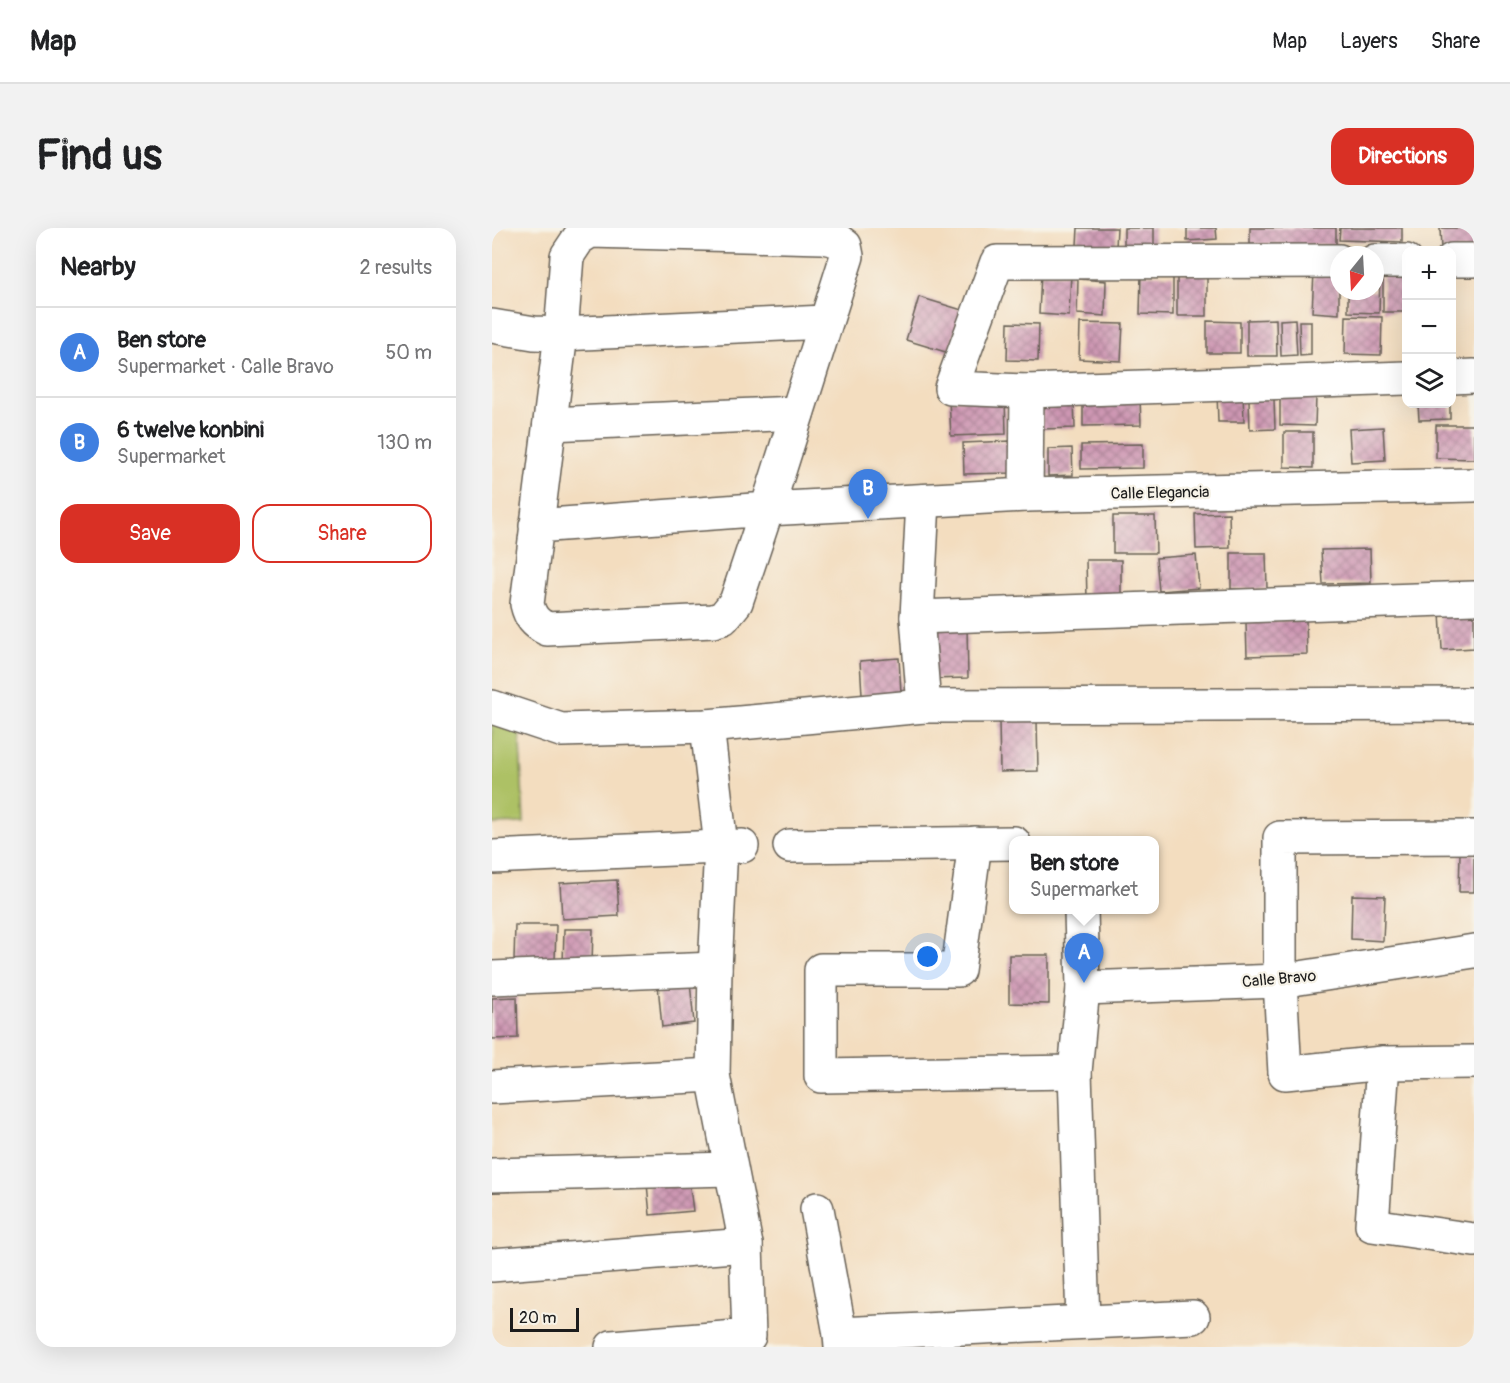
<!DOCTYPE html>
<html lang="en">
<head>
<meta charset="utf-8">
<style>
  :root { --surface:#fff; --page:#f2f2f2; --text:#202124; --muted:#757577; --line:#e0e0e0; --accent:#d93025 }
  body { margin:0; font-family:Pangolin,sans-serif; background:var(--page); color:var(--text) }
  .controls { position:absolute; right:18px; top:18px; display:grid; overflow:hidden; border-radius:12px; box-shadow:0 6px 24px #0002 }
  .controls button { width:54px; height:54px; display:grid; place-items:center; padding:0; border:0; border-bottom:2px solid var(--line); background:var(--surface); color:var(--text); font:30px sans-serif }
  .compass { position:absolute; left:838px; top:18px; width:54px; height:54px; border-radius:50%; background:var(--surface); box-shadow:0 6px 24px #0002; rotate:198deg }
  .scale { position:absolute; left:18px; bottom:15px; width:69px; box-sizing:border-box; padding-left:6px; border:3px solid #1c1c1c; border-top:0; font-size:16px; line-height:21px; white-space:nowrap; color:#1c1c1c; -webkit-text-stroke:4px #f7f3e8; paint-order:stroke }
  .you { position:absolute; left:436px; top:729px; width:21px; height:21px; margin:-15px; border:4px solid #fff; border-radius:50%; background:#1a73e8; box-shadow:0 0 0 9px #1a73e833 }
  .badge { display:grid; place-items:center; width:39px; height:39px; border-radius:50%; background:var(--accent); color:#fff; font-size:20px; font-weight:700 }
  .pin { position:absolute; translate:-50% -50px; filter:drop-shadow(0 2px 3px #0008) }
  .pin::after { content:''; position:absolute; top:32px; width:21px; height:18px; background:inherit; clip-path:polygon(0 0,100% 0,50% 100%) }
  .popup { position:absolute; left:517px; top:608px; width:150px; height:78px; box-sizing:border-box; display:grid; place-content:center; border-radius:12px; background:var(--surface); filter:drop-shadow(0 2px 4px #0005); font-size:20px; white-space:nowrap; color:var(--muted) }
  .popup b { font-size:22px; color:var(--text) }
  .popup::after { content:''; position:absolute; left:50%; top:100%; margin-left:-12px; border:12px solid transparent; border-top-color:var(--surface) }
  .list { margin:0; padding:0; list-style:none }
  h2 { display:flex; justify-content:space-between; align-items:center; height:78px; margin:0; padding:0 24px; font-size:26px }
  h2 small { font-size:20px; font-weight:400; color:var(--muted) }
  .list li { display:grid; grid-template-columns:39px 1fr auto; gap:18px; align-items:center; box-sizing:border-box; height:90px; padding:0 24px; border-top:2px solid var(--line) }
  .list b { display:block; font-size:22px; white-space:nowrap }
  .list p { margin:0; font-size:20px; white-space:nowrap; color:var(--muted) }
  .list em { font-size:20px; font-style:normal; color:var(--muted) }
  .actions { display:flex; gap:12px; padding:18px 24px }
  .actions a { flex:1; padding:14px 0; border:2px solid var(--accent); border-radius:18px; text-align:center; font-size:21px; color:var(--accent) }
  .actions .main { background:var(--accent); color:#fff }
  .icon { flex:none; width:33px; height:33px; fill:none; stroke:currentColor; stroke-width:2; stroke-linecap:round; stroke-linejoin:round }
  .map { position:relative; flex:none; width:982px; height:1119px; overflow:hidden; border-radius:18px }
  header { display:flex; align-items:center; gap:36px; box-sizing:border-box; height:84px; padding:0 30px; background:var(--surface); border-bottom:2px solid var(--line) }
  header strong { font-size:28px }
  nav { display:flex; gap:33px; margin-inline-start:auto; font-size:21px }
  .intro { display:flex; align-items:center; justify-content:space-between; box-sizing:border-box; height:144px; padding:0 36px }
  h1 { margin:0; font-size:42px }
  .button { padding:15px 27px; border-radius:18px; background:var(--accent); color:#fff; font-size:21px; font-weight:700 }
  main { display:flex; gap:36px; padding:0 36px }
  aside { flex:1; background:var(--surface); border-radius:18px; box-shadow:0 6px 24px #0002 }
  .map>svg:first-child { display:block }
  .grass { fill:#adc165; stroke:#646e40; stroke-width:1.5 }
  .building { fill:url(#building-cross-hatch) }
  .lines { fill:none; stroke-linecap:round; stroke-linejoin:round }
  .minor-casing { stroke:#676055; stroke-width:36 }
  .minor { stroke:#fff; stroke-width:33 }
  .labels { text-anchor:middle; stroke-width:4.5; stroke-linejoin:round; paint-order:stroke }
  .street-label { font-size:16px; fill:#1c1c1c; stroke:#f7f3e8 }
</style>
</head>
<body>
<header>
<strong>Map</strong>
<nav><a>Map</a><a>Layers</a><a>Share</a></nav>
</header>
<div class="intro"><h1>Find us</h1><a class="button">Directions</a></div>
<main>
<aside>
<h2>Nearby<small>2 results</small></h2>
<ul class="list">
<li><span class="badge" style="background:#3f7fe0">A</span><div><b>Ben store</b><p>Supermarket · Calle Bravo</p></div><em>50 m</em></li>
<li><span class="badge" style="background:#3f7fe0">B</span><div><b>6 twelve konbini</b><p>Supermarket</p></div><em>130 m</em></li>
</ul>
<div class="actions"><a class="main">Save</a><a>Share</a></div>
</aside>
<div class="map">
<svg width="982" height="1119" viewBox="0 0 982 1119">
  <defs>
    <pattern id="building-cross-hatch" width="8" height="8" patternUnits="userSpaceOnUse" patternTransform="scale(1.5)"><rect width="8" height="8" fill="#ce97b3"/><path d="M0 0l8 8M0 8l8-8" fill="none" stroke="#a67a91"/></pattern>
  </defs>
  <rect width="100%" height="100%" fill="#f7f3e8"/>
  <filter id="ink" filterUnits="userSpaceOnUse"><feTurbulence type="fractalNoise" baseFrequency=".0167" numOctaves="2"/><feDisplacementMap in="SourceGraphic" scale="12" xChannelSelector="R" yChannelSelector="G"/><feConvolveMatrix kernelMatrix="1 2 1 2 8 2 1 2 1" color-interpolation-filters="sRGB"/></filter>
  <filter id="wash" filterUnits="userSpaceOnUse"><feTurbulence type="fractalNoise" baseFrequency=".008" numOctaves="4" result="noise"/><feDisplacementMap in="SourceGraphic" scale="24" xChannelSelector="R" yChannelSelector="G"/><feGaussianBlur stdDeviation="1.35" result="paint"/><feColorMatrix in="noise" values="0 0 0 0 0 0 0 0 0 0 0 0 0 0 0 0 0 1.4 0 .05"/><feComposite in="paint" operator="in"/></filter>
  <g filter="url(#wash)">
    <rect width="100%" height="100%" fill="#f3ddbf"/>
    <polygon class="grass" points="27,494 32,595 0,596 0,495"/>
    <g id="blocks">
      <g class="building">
        <polygon points="586,0 625,0 624,19 585,17"/>
        <rect x="632" y="0" width="30" height="17"/>
        <polygon points="695,0 724,0 725,11 695,13"/>
        <polygon points="758,0 844,0 844,17 758,16"/>
        <polygon points="848,0 910,0 910,14 847,12"/>
        <polygon points="948,0 982,0 982,22 949,22"/>
        <polygon points="822,44 847,46 847,86 820,84"/>
        <polygon points="549,45 579,46 577,88 547,86"/>
        <polygon points="649,46 681,47 681,87 648,86"/>
        <rect x="685" y="46" width="30" height="42"/>
        <polygon points="883,46 888,46 887,85 856,84 856,63 883,63"/>
        <polygon points="914,46 914,84 891,84 891,47"/>
        <polygon points="586,51 614,53 613,88 585,86"/>
        <polygon points="427,69 470,82 457,125 414,112"/>
        <polygon points="854,88 890,89 889,127 853,126"/>
        <polygon points="784,91 785,128 755,128 755,92"/>
        <polygon points="803,91 805,127 789,128 788,92"/>
        <polygon points="715,93 748,94 748,125 715,125"/>
        <polygon points="807,93 819,93 819,127 808,128"/>
        <polygon points="516,95 547,96 546,133 515,132"/>
        <polygon points="588,95 631,96 629,133 587,131"/>
        <polygon points="751,164 752,194 726,194 725,165"/>
        <polygon points="788,167 824,168 823,198 788,197"/>
        <polygon points="513,170 514,206 459,208 457,172"/>
        <polygon points="582,171 583,200 550,201 549,172"/>
        <polygon points="648,171 649,197 591,198 591,172"/>
        <polygon points="782,171 783,201 758,202 757,172"/>
        <polygon points="926,176 958,176 958,191 927,192"/>
        <polygon points="944,197 982,197 982,231 944,230"/>
        <polygon points="891,199 893,232 859,234 857,201"/>
        <polygon points="792,204 821,204 821,240 792,239"/>
        <polygon points="518,213 519,245 472,246 471,215"/>
        <polygon points="651,216 651,240 589,241 589,217"/>
        <polygon points="580,220 581,247 556,248 556,221"/>
        <polygon points="737,285 738,320 704,321 703,286"/>
        <polygon points="621,288 663,288 664,325 621,325"/>
        <polygon points="878,321 879,355 831,356 829,322"/>
        <polygon points="739,325 774,325 775,361 739,361"/>
        <polygon points="704,327 707,360 667,363 664,330"/>
        <polygon points="594,332 629,332 629,371 595,371"/>
        <polygon points="982,382 982,420 950,422 948,384"/>
        <polygon points="814,392 815,426 755,428 754,394"/>
        <polygon points="437,399 475,399 476,450 438,451"/>
        <polygon points="407,430 409,465 370,467 368,433"/>
        <polygon points="545,492 546,543 508,544 507,493"/>
        <polygon points="968,625 982,626 982,664 967,664"/>
        <polygon points="125,652 127,688 70,691 68,655"/>
        <polygon points="860,667 893,668 891,713 859,711"/>
        <polygon points="23,697 64,697 63,733 22,732"/>
        <polygon points="72,701 101,701 100,736 71,736"/>
        <polygon points="517,727 557,727 557,776 517,775"/>
        <polygon points="198,754 202,795 170,799 166,757"/>
        <polygon points="25,769 26,810 0,811 0,770"/>
        <polygon points="197,952 201,983 158,987 155,956"/>
      </g>
    </g>
  </g>
  <g filter="url(#ink)">
    <use href="#blocks" fill-opacity="0" stroke="#676055" stroke-width="1.5"/>
    <g class="lines">
      <g class="minor-casing">
        <g id="minor">
          <polyline points="960,32 982,32"/>
          <polyline points="847,33 505,34 459,160 535,163 914,150"/>
          <polyline points="883,33 914,33"/>
          <polyline points="0,98 42,105 69,106 333,94"/>
          <polyline points="960,149 982,148"/>
          <polyline points="58,196 305,185"/>
          <polyline points="534,267 535,163"/>
          <polyline points="431,273 425,389 432,478"/>
          <path d="M 44,298 L 275,281 L 244,374 L 231,390 L 221,393 L 55,401 C 43,395 38,389 35,376 L 69,106 L 75,28 L 87,10 L 98,3 L 331,9 L 345,12 L 353,18 L 355,28 L 275,281 L 534,267 L 982,257"/>
          <polyline points="425,389 982,370"/>
          <polyline points="0,479 69,502 215,498 432,478 982,476"/>
          <polyline points="982,609 788,610 788,753 793,845 891,835 982,834"/>
          <polyline points="483,615 466,742 329,742 329,848 583,844"/>
          <polyline points="298,618 522,615"/>
          <polyline points="0,629 250,618"/>
          <polyline points="589,682 591,760 583,844 591,1094"/>
          <polyline points="0,750 223,741"/>
          <polyline points="591,760 788,753 982,723"/>
          <polyline points="891,835 880,997 982,1012"/>
          <polyline points="0,859 221,847"/>
          <polyline points="0,947 238,941"/>
          <polyline points="325,981 348,1106"/>
          <polyline points="0,1037 254,1017"/>
          <polyline points="120,1119 257,1108 254,1017 221,847 223,741 229,618 215,498"/>
          <polyline points="349,1119 348,1106 701,1089"/>
        </g>
      </g>
      <use href="#minor" class="minor"/>
    </g>
  </g>
  <g class="labels">
    <g class="street-label">
      <text transform="translate(668 264) rotate(-1)" y="6">Calle Elegancia</text>
      <text transform="translate(787 750) rotate(-5)" y="6">Calle Bravo</text>
    </g>
  </g>
</svg>
<div class="controls">
<button>+</button>
<button>−</button>
<button><svg class="icon" aria-label="layers" viewBox="0 0 24 24"><path d="M12 4l9 5-9 5-9-5zM3 14l9 5 9-5"/></svg></button>
</div>
<svg class="compass" viewBox="-18 -18 36 36"><path d="M0-13l5 13h-10z" fill="#e53935"/><path d="M0 13l5-13h-10z" fill="#757577"/></svg>
<div class="scale">20 m</div>
<div class="you"></div>
<div class="pin badge" style="left:592px;top:755px;background:#3f7fe0">A</div>
<div class="popup"><b>Ben store</b>Supermarket</div>
<div class="pin badge" style="left:376px;top:291px;background:#3f7fe0">B</div>
</div>
</main>
</body>
</html>
